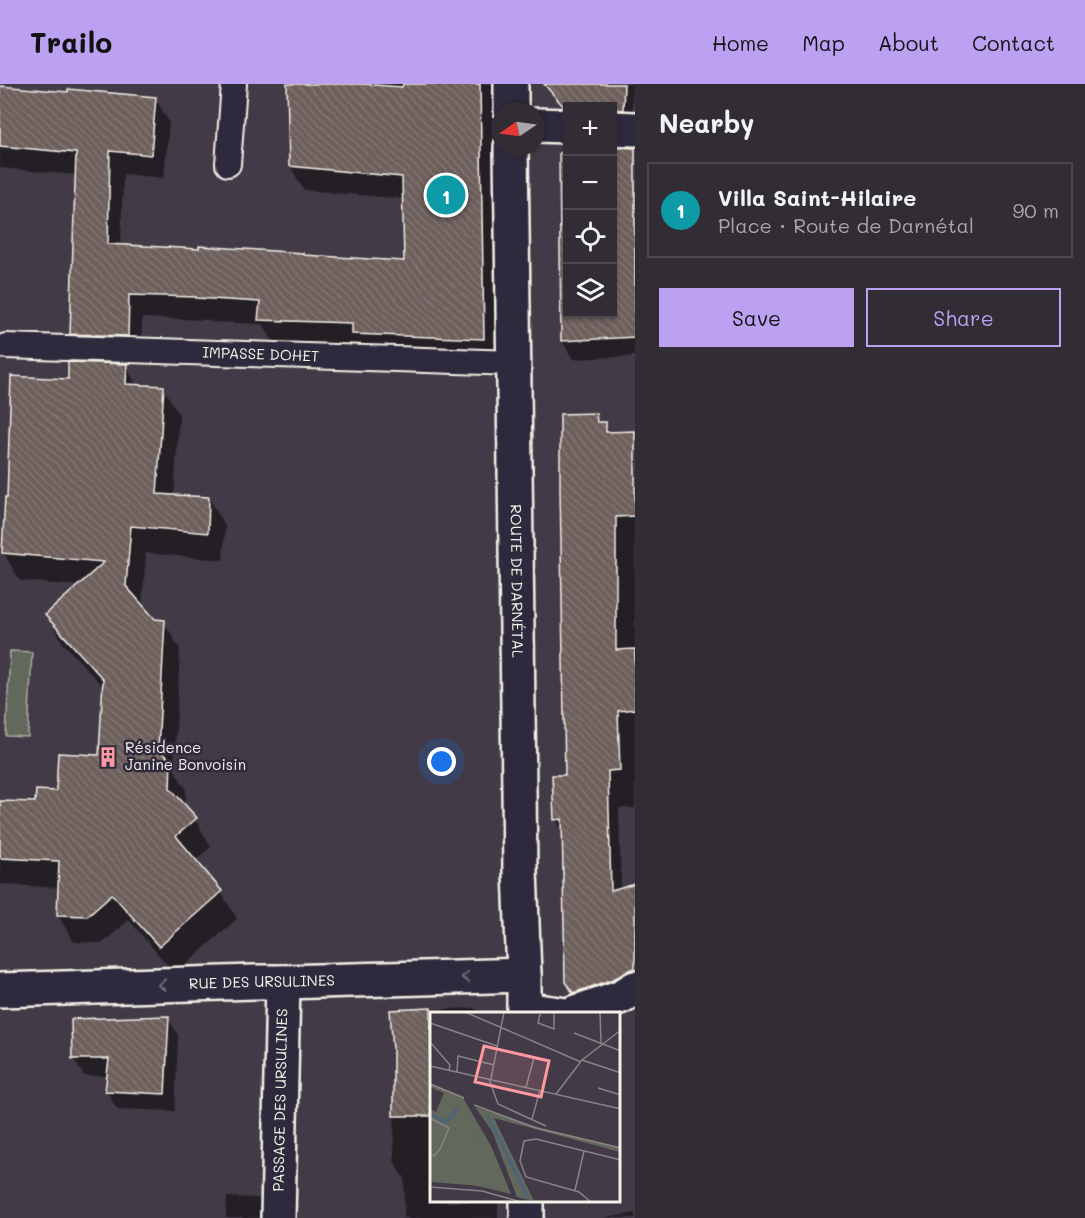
<!DOCTYPE html>
<html lang="en">
<head>
<meta charset="utf-8">
<style>
  :root { --surface:#322c34; --page:#3a343c; --text:#f1f3f6; --muted:#a8a7ac; --line:#4d484f; --accent:#bca0f2 }
  body { margin:0; font-family:Mali,sans-serif; background:var(--page); color:var(--text) }
  .controls { position:absolute; right:18px; top:18px; display:grid; overflow:hidden; border-radius:0px; box-shadow:0 2px 4px #0004 }
  .controls button { width:54px; height:54px; display:grid; place-items:center; padding:0; border:0; border-bottom:2px solid var(--line); background:var(--surface); color:var(--text); font:30px sans-serif }
  .compass { position:absolute; left:491px; top:18px; width:54px; height:54px; border-radius:50%; background:var(--surface); box-shadow:0 2px 4px #0004; rotate:257deg }
  .you { position:absolute; left:442px; top:678px; width:21px; height:21px; margin:-15px; border:4px solid #fff; border-radius:50%; background:#1a73e8; box-shadow:0 0 0 9px #1a73e833 }
  .badge { display:grid; place-items:center; width:39px; height:39px; border-radius:50%; background:var(--accent); color:#fff; font-size:20px; font-weight:700 }
  .pin { position:absolute; translate:-50% -50%; border:3px solid #fff; box-shadow:0 2px 6px #0006 }
  .list { margin:0; padding:0; list-style:none }
  h2 { display:flex; justify-content:space-between; align-items:center; height:78px; margin:0; padding:0 24px; font-size:26px }
  h2 small { font-size:20px; font-weight:400; color:var(--muted) }
  .list li { display:grid; grid-template-columns:39px 1fr auto; gap:18px; align-items:center; box-sizing:border-box; height:96px; margin:0 12px 12px; padding:0 12px; border:2px solid var(--line); border-radius:0px }
  .list b { display:block; font-size:22px; white-space:nowrap }
  .list p { margin:0; font-size:20px; white-space:nowrap; color:var(--muted) }
  .list em { font-size:20px; font-style:normal; color:var(--muted) }
  .actions { display:flex; gap:12px; padding:18px 24px }
  .actions a { flex:1; padding:14px 0; border:2px solid var(--accent); border-radius:0px; text-align:center; font-size:21px; color:var(--accent) }
  .actions .main { background:var(--accent); color:#111 }
  .icon { flex:none; width:33px; height:33px; fill:none; stroke:currentColor; stroke-width:2; stroke-linecap:round; stroke-linejoin:round }
  .map { position:relative; flex:none; width:635px; height:1134px; overflow:hidden }
  header { display:flex; align-items:center; gap:36px; box-sizing:border-box; height:84px; padding:0 30px; background:var(--accent); color:#111 }
  header strong { font-size:28px }
  nav { display:flex; gap:33px; margin-inline-start:auto; font-size:21px }
  main { display:flex }
  aside { flex:1; background:var(--surface) }
  .map>svg:first-child { display:block }
  .grass { fill:#62695c; stroke:#abada2; stroke-width:1.5 }
  .shadow { fill:#0007 }
  .building { fill:url(#building-back-hatch); stroke:#f4f1e8; stroke-width:1.5 }
  .lines { fill:none; stroke-linecap:round; stroke-linejoin:round }
  .service-casing { stroke:#f4f1e8; stroke-width:28 }
  .minor-casing { stroke:#f4f1e8; stroke-width:38 }
  .tertiary-casing { stroke:#f4f1e8; stroke-width:38 }
  .service { stroke:#2f2a3d; stroke-width:24 }
  .minor { stroke:#2f2a3d; stroke-width:33 }
  .tertiary { stroke:#2f2a3d; stroke-width:33 }
  .oneway { stroke:#747079 }
  .labels { text-anchor:middle; stroke-width:5; stroke-linejoin:round; paint-order:stroke }
  .street-label { font-size:15px; fill:#f4f1e8; stroke:#2f2a3d }
  .poi-label { font-size:15px; fill:#f4f1e8; stroke:#2f2a3d; text-anchor:start }
  .inset-river { fill:none; stroke:#4e627a; stroke-width:3 }
  .inset-road { fill:none; stroke:#898387; stroke-width:1.5 }
  .view { fill:#ff9aa2; fill-opacity:0.15; stroke:#ff9aa2; stroke-width:3 }
  .inset-edge { fill:none; stroke:#f4f1e8; stroke-width:3 }
</style>
</head>
<body>
<header>
<strong>Trailo</strong>
<nav><a>Home</a><a>Map</a><a>About</a><a>Contact</a></nav>
</header>
<main>
<div class="map">
<svg width="635" height="1134" viewBox="0 0 635 1134">
  <defs>
    <pattern id="building-back-hatch" width="6" height="6" patternUnits="userSpaceOnUse" patternTransform="scale(1.5)"><rect width="6" height="6" fill="#6d5e5b"/><path d="M-1 5l2 2M0 0l6 6M5-1l2 2" fill="none" stroke="#827673"/></pattern>
  </defs>
  <rect width="100%" height="100%" fill="#423a46"/>
  <filter id="ink" filterUnits="userSpaceOnUse"><feTurbulence type="fractalNoise" baseFrequency=".0167" numOctaves="2"/><feDisplacementMap in="SourceGraphic" scale="12" xChannelSelector="R" yChannelSelector="G"/><feConvolveMatrix kernelMatrix="1 2 1 2 8 2 1 2 1" color-interpolation-filters="sRGB"/></filter>
  <g filter="url(#ink)">
    <polygon class="grass" points="10,567 32,568 28,653 6,652"/>
    <g class="shadow">
      <polygon points="289,0 492,0 497,278 274,259 263,240 211,238 210,236 142,234 141,275 85,273 71,249 77,91 0,84 0,3 155,14 169,38 164,94 123,90 121,162 405,178 404,115 304,106 290,82"/>
      <polygon points="560,0 632,0 632,30 612,47 612,22 568,22 568,29 560,16"/>
      <polygon points="568,64 568,230 612,230 612,64 635,66 635,272 573,275 562,257 561,71"/>
      <polygon points="126,282 137,302 163,303 179,331 174,412 209,414 225,442 223,476 146,469 142,522 154,537 164,538 180,565 174,685 186,705 185,724 195,735 211,763 195,777 221,808 237,835 175,890 129,836 103,859 74,858 58,831 60,804 1,800 0,798 0,718 37,719 57,709 100,672 104,604 63,559 47,531 80,502 20,497 4,469 69,297"/>
      <polygon points="595,330 601,340 605,340 610,349 635,349 635,724 619,724 621,806 635,801 635,907 577,917 566,898 564,750 556,736 566,692"/>
      <polygon points="473,924 484,930 431,930 431,1118 498,1118 498,1134 404,1134 405,1092 403,1093 394,1077 395,966 391,927"/>
      <polygon points="168,934 178,951 175,1027 117,1025 107,1007 109,992 84,992 73,974"/>
      <polygon points="227,1113 259,1114 268,1130 268,1134 226,1134"/>
      <polygon points="635,1129 635,1134 605,1134"/>
    </g>
    <g class="building">
      <polygon points="287,0 362,0 402,3 403,0 480,0 484,255 352,250 352,239 258,236 260,218 196,214 196,213 129,211 128,252 70,250 76,69 0,62 0,2 68,8 68,5 156,13 151,71 110,67 108,160 199,165 199,162 303,169 303,171 404,177 402,93 289,82"/>
      <polygon points="544,0 624,0 623,26 612,25 612,22 564,23"/>
      <polygon points="567,62 567,230 612,230 612,63 635,64 635,253 561,257 559,70"/>
      <polygon points="68,278 127,280 126,300 164,302 157,410 209,413 208,449 131,442 126,502 155,535 165,536 158,666 171,676 170,704 197,734 176,752 222,807 159,863 112,810 87,832 57,831 59,777 0,774 0,717 35,718 36,706 56,707 58,669 99,671 103,595 45,531 104,478 2,469 5,413 7,414 11,292 68,295"/>
      <polygon points="596,329 597,338 606,338 606,348 635,347 635,432 616,433 616,566 635,565 635,625 618,627 620,686 608,687 611,807 635,800 635,884 625,888 614,895 573,909 565,898 562,735 554,736 552,691 565,691 560,404 560,330"/>
      <polygon points="431,924 431,1032 393,1032 393,966 390,926"/>
      <polygon points="169,932 165,1010 105,1007 109,975 72,975 71,935"/>
    </g>
    <g class="lines">
      <g class="service-casing">
        <g id="service">
          <polyline points="228,80 234,0"/>
          <path id="s1" d="M 6,262 L 515,279"/>
        </g>
      </g>
      <g class="minor-casing">
        <g id="minor">
          <polyline points="536,41 568,42"/>
          <polyline points="612,44 635,45"/>
          <path id="s2" d="M 0,906 L 254,898 L 283,898 L 524,891"/>
          <polyline points="524,925 560,930"/>
          <polyline points="571,930 622,912 635,904"/>
          <path id="s3" d="M 278,1134 L 283,898"/>
        </g>
      </g>
      <g class="tertiary-casing">
        <g id="tertiary">
          <polyline points="511,27 511,0"/>
          <path id="s4" d="M 511,63 L 520,786 L 524,891 L 524,930"/>
          <polyline points="527,1118 527,1134"/>
        </g>
      </g>
      <use href="#service" class="service"/>
      <use href="#minor" class="minor"/>
      <use href="#tertiary" class="tertiary"/>
    </g>
    <defs><path id="oneway-chevron" d="M-2-3.5L2.5 0L-2 3.5" fill="none" stroke-width="1.6" stroke-linecap="round" stroke-linejoin="round" transform="scale(1.5)"/></defs>
    <g class="oneway">
      <use href="#oneway-chevron" transform="translate(465 893) rotate(178)"/>
      <use href="#oneway-chevron" transform="translate(162 901) rotate(178)"/>
    </g>
  </g>
  <defs>
    <g id="building-bare" transform="scale(1.62)"><path d="M-4-6H4V6H1V3H-1V6H-4ZM-2.5-4.3h1.7v1.8h-1.7ZM.8-4.3h1.7v1.8H.8ZM-2.5-1h1.7V.8h-1.7ZM.8-1h1.7V.8H.8Z" fill="#ff9aa2" stroke="#2f2a3d" stroke-width="2.5" paint-order="stroke"/></g>
  </defs>
  <g fill-rule="evenodd">
    <use href="#building-bare" x="108" y="673"/>
  </g>
  <g class="labels">
    <g class="street-label">
      <text dy="5" stroke="none"><textPath href="#s1" startOffset="255">IMPASSE DOHET</textPath></text>
      <text dy="5" stroke="none"><textPath href="#s4" startOffset="434">ROUTE DE DARNÉTAL</textPath></text>
      <text dy="5" stroke="none"><textPath href="#s2" startOffset="262">RUE DES URSULINES</textPath></text>
      <text dy="5" stroke="none"><textPath href="#s3" startOffset="118">PASSAGE DES URSULINES</textPath></text>
    </g>
    <g class="poi-label">
      <text x="125" y="669">Résidence<tspan x="125" dy="17">Janine Bonvoisin</tspan></text>
    </g>
  </g>
  <g transform="translate(430 928)">
    <rect width="190" height="190" fill="#423a46"/>
    <path d="M 0,106 L 44,117 L 66,161 L 52,174 L 0,170 Z" fill="#62695c"/>
    <path d="M 0,71 L 32,84 L 61,134 L 81,182 L 39,172 L 56,168 L 65,161 L 44,117 L 20,115 L 0,106 L 0,97 L 6,100 L 14,81 L 0,75 ZM 45,95 L 111,116 L 190,135 L 190,140 L 64,106 L 104,189 L 87,185 L 62,119 Z" fill="#62695c"/>
    <path class="inset-river" d="M 0,102 L 16,110 L 28,96M 58,104 L 98,186"/>
    <path class="inset-road" d="M 35,0 L 151,50M 170,0 L 171,31M 110,2 L 108,11 L 124,17 L 124,0M 0,11 L 67,34M 144,21 L 191,39M 0,30 L 20,53 L 19,58M 152,48 L 191,61M 0,54 L 191,97M 27,60 L 28,44 L 64,53M 59,67 L 68,92 L 116,114M 61,67 L 74,0M 0,72 L 34,86M 96,75 L 104,46M 168,76 L 191,83M 126,82 L 152,48 L 191,18M 44,93 L 106,116 L 191,136M 0,106 L 19,116 L 10,137 L 4,144 L 0,142M 102,107 L 110,78M 0,175 L 52,179 L 91,190M 145,178 L 154,139M 161,190 L 149,180 L 96,165 L 90,149 L 94,129 L 106,127 L 191,148"/>
    <path class="view" d="M 54,34 L 119,49 L 111,85 L 45,70 Z"/>
    <rect width="190" height="190" class="inset-edge"/>
  </g>
</svg>
<div class="controls">
<button>+</button>
<button>−</button>
<button><svg class="icon" aria-label="locate" viewBox="0 0 24 24"><circle cx="12" cy="12" r="6"/><path d="M12 2v4M12 18v4M2 12h4M18 12h4"/></svg></button>
<button><svg class="icon" aria-label="layers" viewBox="0 0 24 24"><path d="M12 4l9 5-9 5-9-5zM3 14l9 5 9-5"/></svg></button>
</div>
<svg class="compass" viewBox="-18 -18 36 36"><path d="M0-13l5 13h-10z" fill="#e53935"/><path d="M0 13l5-13h-10z" fill="#a8a7ac"/></svg>
<div class="you"></div>
<div class="pin badge" style="left:446px;top:111px;background:#0f9aa8">1</div>
</div>
<aside>
<h2>Nearby<small></small></h2>
<ul class="list">
<li><span class="badge" style="background:#0f9aa8">1</span><div><b>Villa Saint-Hilaire</b><p>Place · Route de Darnétal</p></div><em>90 m</em></li>
</ul>
<div class="actions"><a class="main">Save</a><a>Share</a></div>
</aside>
</main>
</body>
</html>
